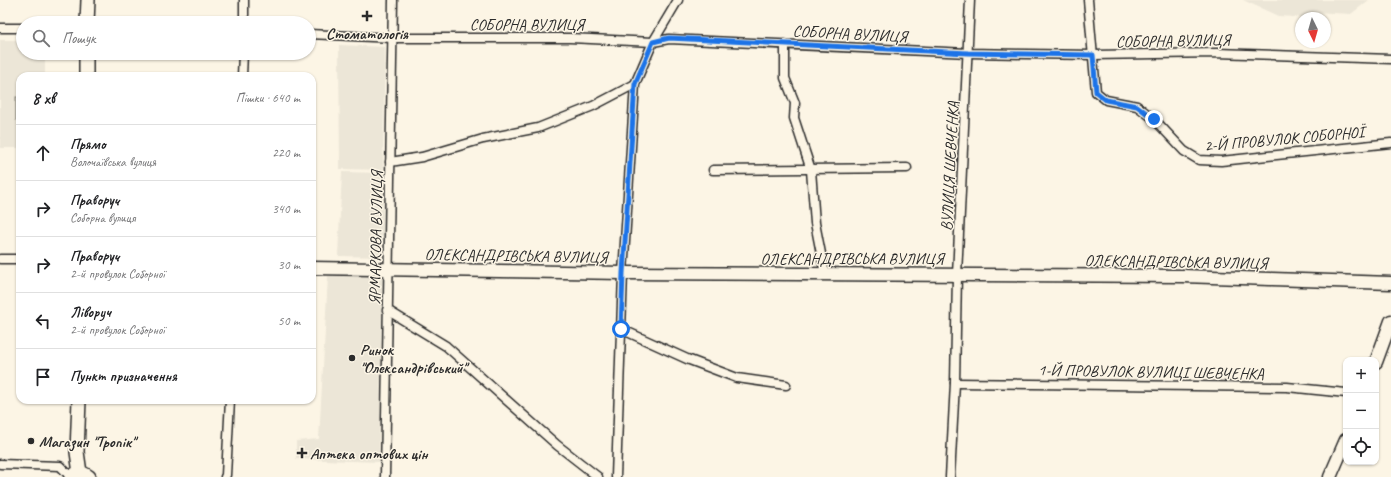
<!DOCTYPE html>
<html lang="uk">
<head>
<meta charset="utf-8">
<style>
  :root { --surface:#fff; --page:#f6f6f6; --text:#202124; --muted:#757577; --line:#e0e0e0 }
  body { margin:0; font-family:Caveat,sans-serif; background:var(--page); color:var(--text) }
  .controls { position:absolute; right:12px; bottom:12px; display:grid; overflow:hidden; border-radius:8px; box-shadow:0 1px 3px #0004 }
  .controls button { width:36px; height:36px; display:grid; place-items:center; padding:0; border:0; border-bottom:1px solid var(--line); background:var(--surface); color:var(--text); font:20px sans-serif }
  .compass { position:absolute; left:1295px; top:12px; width:36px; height:36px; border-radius:50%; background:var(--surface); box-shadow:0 1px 3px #0004; rotate:175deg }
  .stop { position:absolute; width:12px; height:12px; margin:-9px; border:3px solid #1a73e8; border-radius:50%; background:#fff }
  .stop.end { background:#1a73e8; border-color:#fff; box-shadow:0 1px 4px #0008 }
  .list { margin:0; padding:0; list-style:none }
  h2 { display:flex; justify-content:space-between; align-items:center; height:52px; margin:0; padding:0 16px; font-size:17px }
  h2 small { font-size:13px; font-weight:400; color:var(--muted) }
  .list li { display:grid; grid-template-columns:26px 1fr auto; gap:12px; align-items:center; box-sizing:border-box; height:56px; padding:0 16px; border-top:1px solid var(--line) }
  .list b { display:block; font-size:15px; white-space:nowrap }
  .list p { margin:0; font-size:13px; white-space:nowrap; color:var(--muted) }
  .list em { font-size:13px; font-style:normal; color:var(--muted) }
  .icon { flex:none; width:22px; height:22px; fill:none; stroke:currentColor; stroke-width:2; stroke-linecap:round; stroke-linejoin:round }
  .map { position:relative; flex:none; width:1391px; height:477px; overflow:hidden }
  .search { position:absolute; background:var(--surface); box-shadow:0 1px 3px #0004; left:16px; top:16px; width:300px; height:44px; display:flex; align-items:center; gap:10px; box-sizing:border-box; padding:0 14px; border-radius:22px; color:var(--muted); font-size:15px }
  .panel { position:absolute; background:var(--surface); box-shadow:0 1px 3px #0004; left:16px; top:72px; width:300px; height:332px; border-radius:12px }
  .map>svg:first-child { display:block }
  .built { fill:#ece6d7 }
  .garden { fill:#ded8ca; stroke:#84827a }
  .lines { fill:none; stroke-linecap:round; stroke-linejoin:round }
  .minor-casing { stroke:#2b2b2b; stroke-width:11 }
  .secondary-casing { stroke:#2b2b2b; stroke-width:15 }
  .primary-casing { stroke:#2b2b2b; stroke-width:16 }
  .minor { stroke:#fcf5e5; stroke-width:8 }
  .secondary { stroke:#fcf5e5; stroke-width:12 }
  .primary { stroke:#fcf5e5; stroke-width:13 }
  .route { stroke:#1a73e8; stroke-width:5 }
  .poi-dot { fill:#2b2b2b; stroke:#fcf5e5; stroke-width:1.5 }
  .labels { text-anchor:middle; stroke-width:3; stroke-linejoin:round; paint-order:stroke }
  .street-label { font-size:16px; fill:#2b2b2b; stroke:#fcf5e5 }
  .poi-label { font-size:16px; font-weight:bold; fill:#2b2b2b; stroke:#fcf5e5; text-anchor:start }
</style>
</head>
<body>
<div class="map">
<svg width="1391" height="477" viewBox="0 0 1391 477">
  <rect width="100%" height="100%" fill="#fcf5e5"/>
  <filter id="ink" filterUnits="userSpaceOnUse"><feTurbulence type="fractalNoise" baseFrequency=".025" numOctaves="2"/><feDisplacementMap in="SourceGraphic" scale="8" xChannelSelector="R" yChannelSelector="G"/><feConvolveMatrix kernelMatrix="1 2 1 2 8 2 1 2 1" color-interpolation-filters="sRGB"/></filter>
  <g filter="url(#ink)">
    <g class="built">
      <polygon points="1243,0 1369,0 1351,14 1314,12 1311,18 1278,16"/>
      <polygon points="0,40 23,40 23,53 45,53 45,76 20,76 20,148 0,148"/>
      <polygon points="339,45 385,47 383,170 340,169"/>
      <polygon points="342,172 384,173 383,257 338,256"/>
      <polygon points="383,275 379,462 296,459 296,441 319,439 328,276"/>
    </g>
    <rect class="garden" x="16" y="97" width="4" height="23"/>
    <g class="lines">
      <g class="minor-casing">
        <g id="minor">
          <polyline points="1088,0 1096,92 1106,100 1137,106 1154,119 1184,151 1199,160 1221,161 1391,143"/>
          <polyline points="244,23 244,0"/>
          <polyline points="0,28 23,28"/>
          <polyline points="309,34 393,38 570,38 653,42 669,39 968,53 1093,55 1217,53 1391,59"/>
          <polyline points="785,44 785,78 795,103 794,118 811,170 815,223 825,274"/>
          <polyline points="242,76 243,53"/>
          <polyline points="390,162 422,157 483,139 538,128 593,106 635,84"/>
          <polyline points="713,170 907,168"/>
          <polyline points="0,259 20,259"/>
          <polyline points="387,310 446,346 557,445 598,477"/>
          <polyline points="621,329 687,359 737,378 786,385"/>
          <polyline points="955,383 1287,387 1346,393"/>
          <polyline points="0,464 60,466 71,477"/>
          <polyline points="225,477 226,475 230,400"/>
          <polyline points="385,477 393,0"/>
          <polyline points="616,477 623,273 635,84 653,42 678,0"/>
          <polyline points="950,477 955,383 957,275 970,0"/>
        </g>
      </g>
      <g class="secondary-casing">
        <g id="secondary">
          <polyline points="312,268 623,273 1183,276 1391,283"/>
          <polyline points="1376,362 1391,321"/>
          <polyline points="1330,477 1346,440"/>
        </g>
      </g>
      <g class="primary-casing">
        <g id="primary">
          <polyline points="87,23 88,0"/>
          <polyline points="86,76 86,53"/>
          <polyline points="79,400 77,452 80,473"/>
          <path d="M 71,477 C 77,472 83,472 89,477"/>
        </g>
      </g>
      <use href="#minor" class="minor"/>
      <use href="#secondary" class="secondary"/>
      <use href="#primary" class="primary"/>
    </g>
  </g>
  <g class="lines" filter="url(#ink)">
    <polyline class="route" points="621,329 623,273 635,84 653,42 669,38 968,53 1093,55 1096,92 1106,100 1137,106 1154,119"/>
  </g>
  <g class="poi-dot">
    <path d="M365 10h4v4h4v4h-4v4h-4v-4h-4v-4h4z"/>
    <circle cx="352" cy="358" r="4"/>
    <circle cx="31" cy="441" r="4"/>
    <path d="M300 447h4v4h4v4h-4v4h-4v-4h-4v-4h4z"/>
  </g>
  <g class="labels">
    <g class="street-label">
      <text x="527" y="30">СОБОРНА ВУЛИЦЯ</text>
      <text transform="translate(850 33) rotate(3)" y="6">СОБОРНА ВУЛИЦЯ</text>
      <text transform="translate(1173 40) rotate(-1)" y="6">СОБОРНА ВУЛИЦЯ</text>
      <text transform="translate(1284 138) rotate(-5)" y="6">2-Й ПРОВУЛОК СОБОРНОЇ</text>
      <text transform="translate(949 166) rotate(-87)" y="6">ВУЛИЦЯ ШЕВЧЕНКА</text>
      <text transform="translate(375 238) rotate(-89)" y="6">ЯРМАРКОВА ВУЛИЦЯ</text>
      <text transform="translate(516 255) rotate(1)" y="6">ОЛЕКСАНДРІВСЬКА ВУЛИЦЯ</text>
      <text x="852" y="264">ОЛЕКСАНДРІВСЬКА ВУЛИЦЯ</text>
      <text transform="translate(1176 261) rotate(1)" y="6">ОЛЕКСАНДРІВСЬКА ВУЛИЦЯ</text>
      <text transform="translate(1151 371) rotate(1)" y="6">1-Й ПРОВУЛОК ВУЛИЦІ ШЕВЧЕНКА</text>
    </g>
    <g class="poi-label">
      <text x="367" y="39" text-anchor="middle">Стоматологія</text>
      <text x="360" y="355">Ринок<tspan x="360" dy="18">"Олександрівський"</tspan></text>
      <text x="39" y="447">Магазин "Тропік"</text>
      <text x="310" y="459">Аптека оптових цін</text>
    </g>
  </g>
</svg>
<div class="controls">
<button>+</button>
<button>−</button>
<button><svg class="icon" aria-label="locate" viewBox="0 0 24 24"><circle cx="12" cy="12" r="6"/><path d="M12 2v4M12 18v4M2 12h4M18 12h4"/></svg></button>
</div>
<svg class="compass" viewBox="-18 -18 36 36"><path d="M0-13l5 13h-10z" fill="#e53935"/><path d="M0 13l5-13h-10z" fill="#757577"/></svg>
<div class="stop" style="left:621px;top:329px"></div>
<div class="stop end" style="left:1154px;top:119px"></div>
<div class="search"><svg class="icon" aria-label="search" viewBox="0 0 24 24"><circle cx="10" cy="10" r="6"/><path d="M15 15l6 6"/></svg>Пошук</div>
<section class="panel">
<h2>8 хв<small>Пішки · 640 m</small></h2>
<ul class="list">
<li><svg class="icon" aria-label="ahead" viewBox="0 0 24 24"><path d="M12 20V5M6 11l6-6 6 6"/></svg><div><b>Прямо</b><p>Волочаївська вулиця</p></div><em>220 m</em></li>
<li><svg class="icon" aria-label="right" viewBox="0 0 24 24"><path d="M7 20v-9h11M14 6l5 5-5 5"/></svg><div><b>Праворуч</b><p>Соборна вулиця</p></div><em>340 m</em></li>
<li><svg class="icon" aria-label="right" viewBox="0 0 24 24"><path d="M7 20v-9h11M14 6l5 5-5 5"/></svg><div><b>Праворуч</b><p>2-й провулок Соборної</p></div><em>30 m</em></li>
<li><svg class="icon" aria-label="left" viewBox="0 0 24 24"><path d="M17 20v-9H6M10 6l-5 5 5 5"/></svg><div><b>Ліворуч</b><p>2-й провулок Соборної</p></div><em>50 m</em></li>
<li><svg class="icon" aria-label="arrive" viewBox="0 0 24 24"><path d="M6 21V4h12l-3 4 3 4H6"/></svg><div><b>Пункт призначення</b></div></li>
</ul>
</section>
</div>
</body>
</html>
